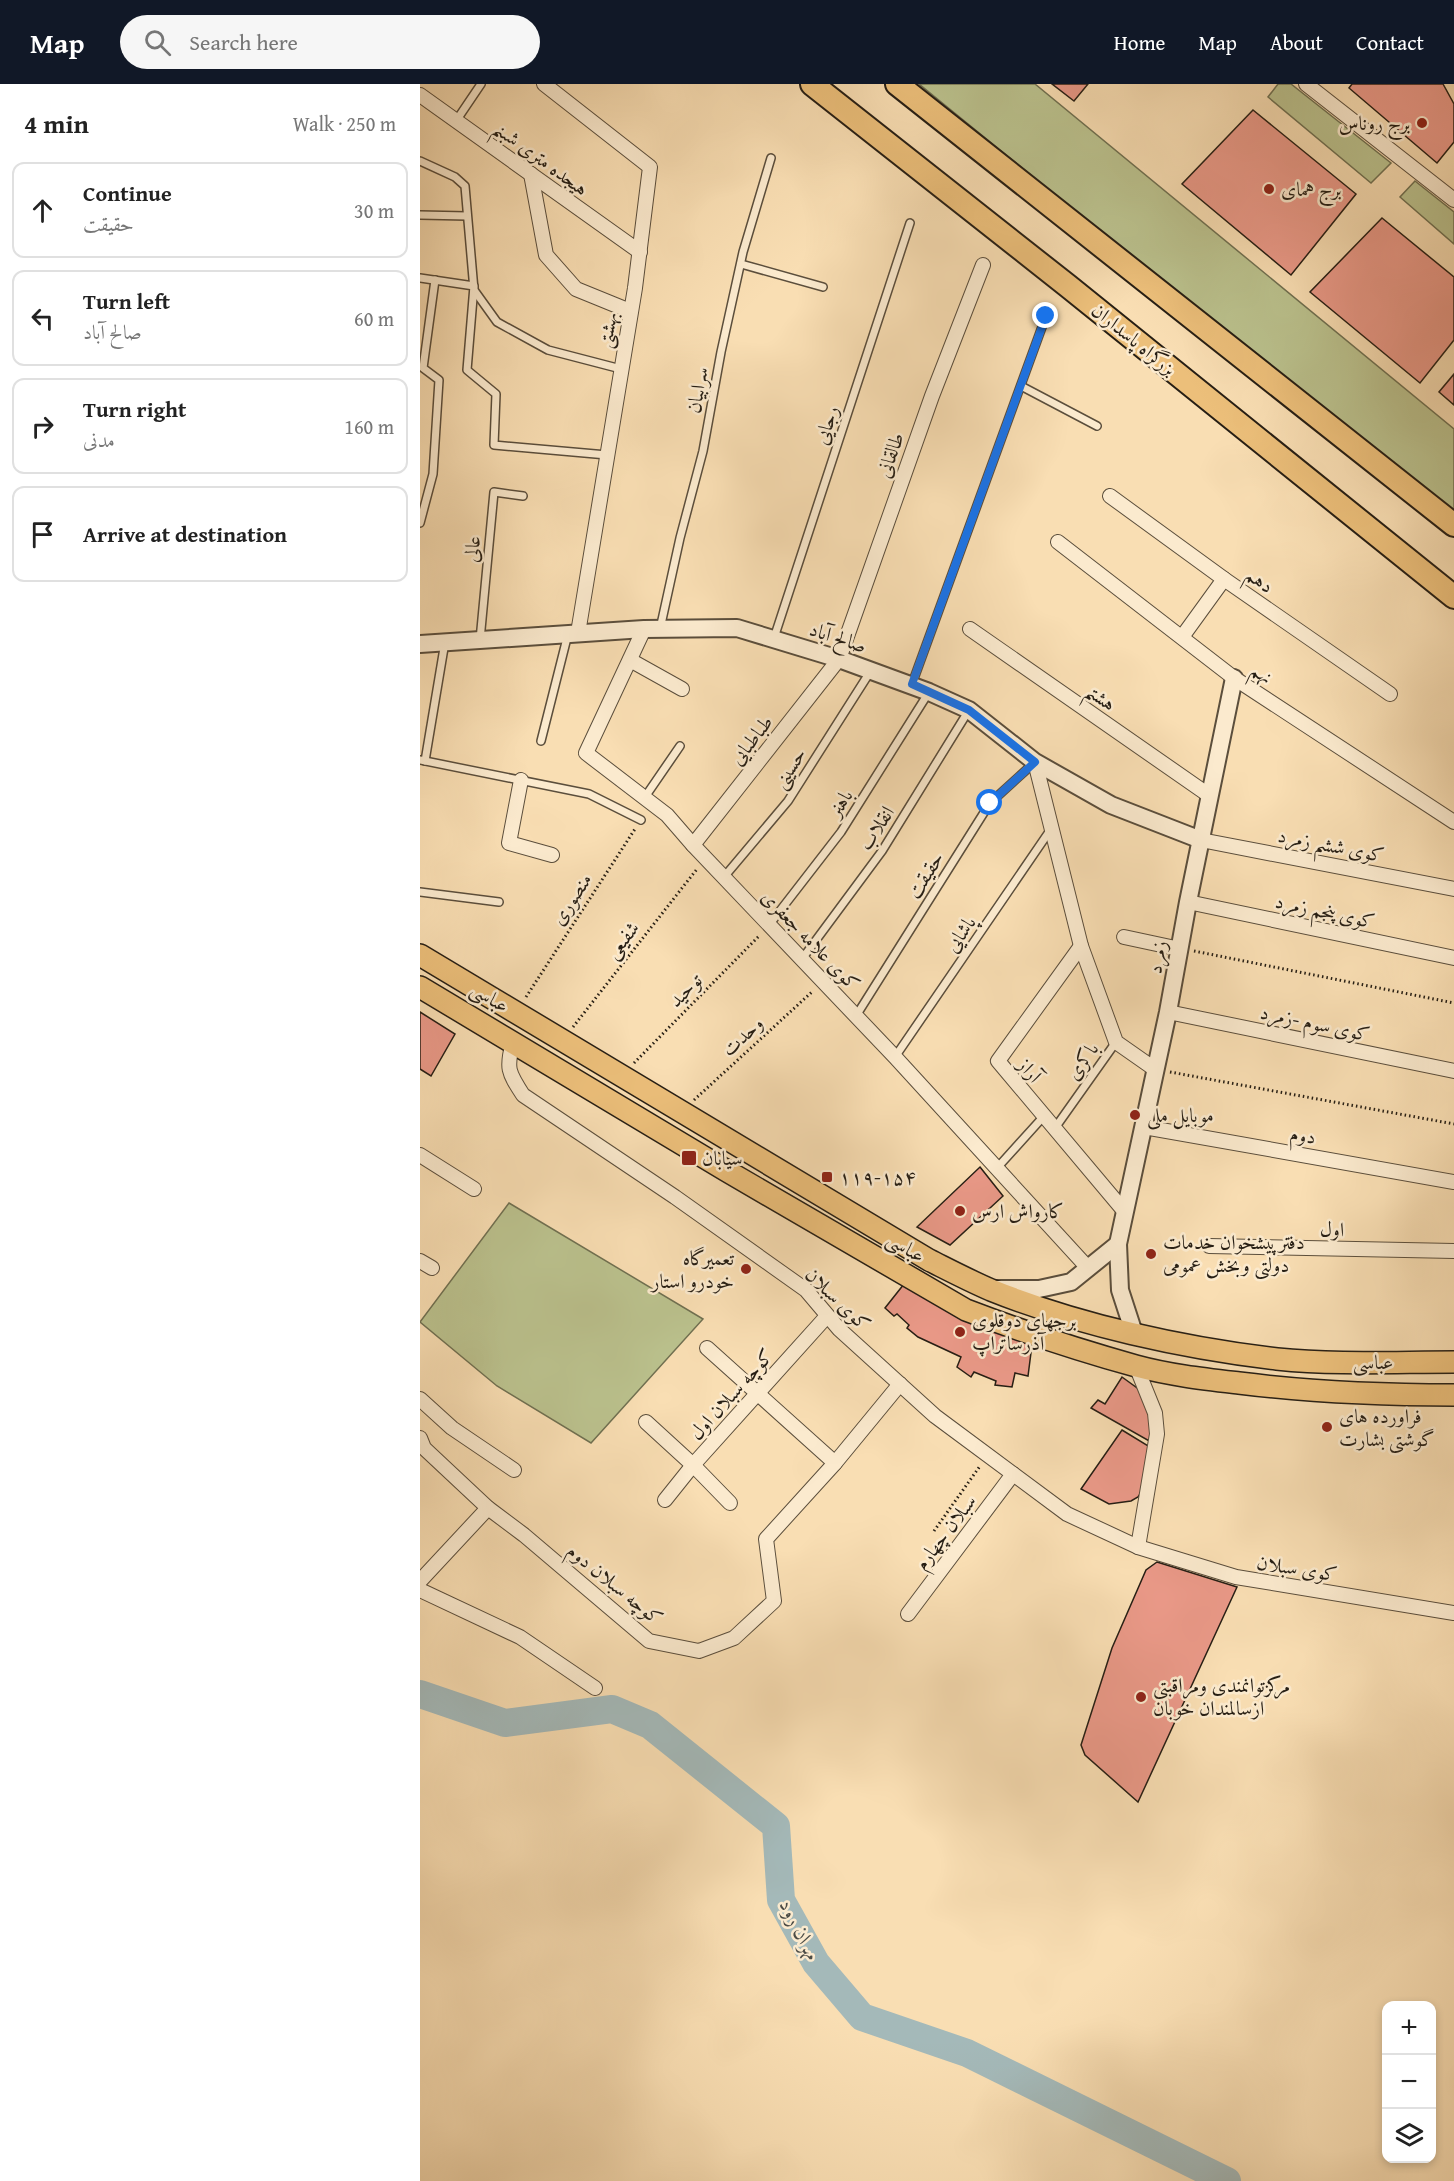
<!DOCTYPE html>
<html lang="en">
<head>
<meta charset="utf-8">
<style>
  :root { --surface:#fff; --page:#f6f6f6; --text:#222; --muted:#767676; --line:#e0e0e0; --accent:#111827 }
  body { margin:0; font-family:"Gentium Book Plus",Amiri,serif; background:var(--page); color:var(--text) }
  .controls { position:absolute; right:18px; bottom:18px; display:grid; overflow:hidden; border-radius:12px; box-shadow:0 3px 9px #0003 }
  .controls button { width:54px; height:54px; display:grid; place-items:center; padding:0; border:0; border-bottom:2px solid var(--line); background:var(--surface); color:var(--text); font:30px sans-serif }
  .stop { position:absolute; width:18px; height:18px; margin:-14px; border:4px solid #1a73e8; border-radius:50%; background:#fff }
  .stop.end { background:#1a73e8; border-color:#fff; box-shadow:0 2px 6px #0008 }
  .list { margin:0; padding:0; list-style:none }
  h2 { display:flex; justify-content:space-between; align-items:center; height:78px; margin:0; padding:0 24px; font-size:26px }
  h2 small { font-size:20px; font-weight:400; color:var(--muted) }
  .list li { display:grid; grid-template-columns:39px 1fr auto; gap:18px; align-items:center; box-sizing:border-box; height:96px; margin:0 12px 12px; padding:0 12px; border:2px solid var(--line); border-radius:12px }
  .list b { display:block; font-size:22px; white-space:nowrap }
  .list p { margin:0; font-size:20px; white-space:nowrap; color:var(--muted) }
  .list em { font-size:20px; font-style:normal; color:var(--muted) }
  .icon { flex:none; width:33px; height:33px; fill:none; stroke:currentColor; stroke-width:2; stroke-linecap:round; stroke-linejoin:round }
  .map { position:relative; flex:none; width:1034px; height:2097px; overflow:hidden }
  header { display:flex; align-items:center; gap:36px; box-sizing:border-box; height:84px; padding:0 30px; background:var(--accent); color:#fff }
  header strong { font-size:28px }
  nav { display:flex; gap:33px; margin-inline-start:auto; font-size:21px }
  .search { width:420px; height:54px; background:var(--page); display:flex; align-items:center; gap:15px; box-sizing:border-box; padding:0 21px; border-radius:33px; color:var(--muted); font-size:22px }
  main { display:flex }
  aside { flex:1; background:var(--surface) }
  .map>svg:first-child { display:block }
  .green { fill:#bbc28e; stroke:#707051; stroke-width:1.5 }
  .lines { fill:none; stroke-linecap:round; stroke-linejoin:round }
  .river { stroke:#a4b9b9; stroke-width:28 }
  .building { fill:#ea9988; stroke:#261e14; stroke-width:1.5 }
  .service-casing { stroke:#5b4e3c; stroke-width:10 }
  .minor-casing { stroke:#5b4e3c; stroke-width:16 }
  .tertiary-casing { stroke:#5b4e3c; stroke-width:20 }
  .primary-casing { stroke:#261e14; stroke-width:24 }
  .trunk-casing { stroke:#261e14; stroke-width:26 }
  .path { stroke:#261e14; stroke-width:3; stroke-dasharray:1.5 3; stroke-linecap:butt }
  .service { stroke:#fbeace; stroke-width:7 }
  .minor { stroke:#fbeace; stroke-width:14 }
  .tertiary { stroke:#fbeace; stroke-width:16 }
  .primary { stroke:#ecbf7a; stroke-width:21 }
  .trunk { stroke:#ecbf7a; stroke-width:22 }
  .route { stroke:#1a73e8; stroke-width:8 }
  .poi-dot { fill:#8f2418; stroke:#fbeace; stroke-width:2 }
  .labels { text-anchor:middle; stroke-width:5; stroke-linejoin:round; paint-order:stroke }
  .poi-label { font-size:20px; fill:#261e14; stroke:#fbeace; text-anchor:start }
  .street-label { font-size:20px; fill:#261e14; stroke:#fbeace }
  .water-label { font-size:21px; font-style:italic; fill:#4c4c46; stroke:#fbeace }
</style>
</head>
<body>
<header>
<strong>Map</strong>
<div class="search"><svg class="icon" aria-label="search" viewBox="0 0 24 24"><circle cx="10" cy="10" r="6"/><path d="M15 15l6 6"/></svg>Search here</div>
<nav><a>Home</a><a>Map</a><a>About</a><a>Contact</a></nav>
</header>
<main>
<aside>
<h2>4 min<small>Walk · 250 m</small></h2>
<ul class="list">
<li><svg class="icon" aria-label="ahead" viewBox="0 0 24 24"><path d="M12 20V5M6 11l6-6 6 6"/></svg><div><b>Continue</b><p>حقیقت</p></div><em>30 m</em></li>
<li><svg class="icon" aria-label="left" viewBox="0 0 24 24"><path d="M17 20v-9H6M10 6l-5 5 5 5"/></svg><div><b>Turn left</b><p>صالح آباد</p></div><em>60 m</em></li>
<li><svg class="icon" aria-label="right" viewBox="0 0 24 24"><path d="M7 20v-9h11M14 6l5 5-5 5"/></svg><div><b>Turn right</b><p>مدنی</p></div><em>160 m</em></li>
<li><svg class="icon" aria-label="arrive" viewBox="0 0 24 24"><path d="M6 21V4h12l-3 4 3 4H6"/></svg><div><b>Arrive at destination</b></div></li>
</ul>
</aside>
<div class="map">
<svg width="1034" height="2097" viewBox="0 0 1034 2097">
  <rect width="100%" height="100%" fill="#f9deb3"/>
  <filter id="stains"><feTurbulence type="fractalNoise" baseFrequency=".00333" numOctaves="4"/><feColorMatrix values="0 0 0 0 .2 0 0 0 0 .09 0 0 0 0 .02 0 0 0 .5 -.17"/></filter>
  <radialGradient id="worn" r=".72"><stop offset=".6" stop-color="#630" stop-opacity="0"/><stop offset="1" stop-color="#630" stop-opacity=".3"/></radialGradient>
  <g class="green">
    <polygon points="499,0 615,0 1034,345 1034,436"/>
    <polygon points="858,0 871,0 971,79 951,99 848,13"/>
    <polygon points="995,97 1034,128 1034,160 980,113"/>
    <polygon points="89,1119 283,1235 171,1359 77,1302 0,1238"/>
  </g>
  <g class="lines">
    <polyline class="river" points="0,1610 85,1639 192,1625 230,1641 356,1742 361,1816 396,1879 442,1933 547,1969 807,2097"/>
  </g>
  <g class="building">
    <polygon points="632,0 668,0 654,17"/>
    <polygon points="932,0 1023,0 1034,20 1034,58 1017,79 929,4"/>
    <polygon points="833,26 936,110 871,191 762,100"/>
    <polygon points="962,134 1034,193 1034,256 1000,299 890,208"/>
    <polygon points="1034,290 1034,321 1019,308"/>
    <polygon points="0,928 35,950 11,992 0,985"/>
    <polygon points="560,1083 583,1112 530,1161 497,1143"/>
    <polygon points="488,1195 613,1253 608,1292 595,1289 592,1303 575,1301 576,1297 554,1288 551,1293 537,1283 541,1273 498,1253 487,1244 489,1241 477,1230 474,1232 465,1224"/>
    <polygon points="702,1293 724,1309 732,1330 731,1358 671,1324 678,1316 685,1320"/>
    <polygon points="702,1346 730,1363 722,1407 718,1413 711,1417 689,1420 661,1405"/>
    <polygon points="737,1478 817,1503 718,1718 665,1671 661,1661 692,1564 726,1486"/>
  </g>
  <g class="lines">
    <g class="service-casing">
      <g id="service">
        <polyline points="36,37 61,0"/>
        <polyline points="0,77 35,93 45,102 54,206 77,238 128,266 201,285"/>
        <polyline points="0,131 47,132"/>
        <polyline points="321,180 403,203"/>
        <polyline points="0,194 54,202 47,286 76,310 74,361 187,371"/>
        <polyline points="601,302 677,342"/>
        <polyline points="0,439 13,390 19,296 3,284 15,196"/>
        <polyline points="240,545 260,454 283,367 301,268 323,168 351,74"/>
        <polyline points="354,554 490,139"/>
        <polyline points="60,556 74,408 103,412"/>
        <polyline points="492,600 626,232"/>
        <polyline points="121,657 148,550"/>
        <polyline points="0,676 169,710 221,736"/>
        <polyline points="5,677 25,558"/>
        <polyline points="225,713 260,662"/>
        <polyline points="304,793 368,717 450,588"/>
        <polyline points="0,808 79,818"/>
        <polyline points="349,841 421,748 509,608"/>
        <polyline points="382,875 462,767 549,626"/>
        <polyline points="436,932 570,719 615,678"/>
        <polyline points="475,973 631,745"/>
        <polyline points="635,1044 696,958"/>
        <polyline points="577,1084 624,1032"/>
      </g>
    </g>
    <g class="minor-casing">
      <g id="minor">
        <polyline points="124,0 230,83 215,204 158,549"/>
        <polyline points="886,0 1034,116"/>
        <polyline points="0,11 220,168"/>
        <polyline points="111,90 126,171 156,205 210,227"/>
        <polyline points="690,412 804,495 970,610"/>
        <polyline points="638,458 814,594 1034,738"/>
        <polyline points="224,545 166,669 247,731 273,761 475,973 668,1184"/>
        <polyline points="550,545 790,712"/>
        <polyline points="762,553 804,495"/>
        <polyline points="210,576 262,605"/>
        <polyline points="615,678 661,862 696,958 736,986"/>
        <polyline points="101,696 89,759 132,771"/>
        <polyline points="781,756 1034,805"/>
        <polyline points="273,761 419,575 512,312 563,181"/>
        <polyline points="768,818 1034,874"/>
        <polyline points="704,853 760,865"/>
        <polyline points="661,862 578,977 705,1128"/>
        <polyline points="748,928 1034,987"/>
        <path d="M 93,958 C 86,984 88,988 103,1011 L 255,1113 L 386,1206 L 419,1245 L 515,1332 L 647,1430 L 718,1463 L 816,1493 L 1034,1529"/>
        <polyline points="724,1043 1034,1098"/>
        <polyline points="0,1071 54,1105"/>
        <polyline points="789,1162 1034,1167"/>
        <polyline points="0,1177 12,1184"/>
        <polyline points="287,1264 415,1379"/>
        <polyline points="716,1282 735,1329 737,1350 718,1463"/>
        <polyline points="0,1315 32,1344 94,1386"/>
        <polyline points="226,1338 273,1381 310,1419"/>
        <polyline points="0,1354 4,1364 68,1424 104,1451 229,1557 279,1567 314,1554 354,1517 346,1455 415,1379 480,1300"/>
        <polyline points="245,1416 273,1381 407,1232"/>
        <polyline points="0,1497 68,1424"/>
        <polyline points="0,1506 100,1553 175,1604"/>
        <polyline points="488,1530 593,1390"/>
      </g>
    </g>
    <g class="tertiary-casing">
      <g id="tertiary">
        <polyline points="0,560 224,545 317,544 419,575 509,608 549,626 615,678 691,721 781,756"/>
        <polyline points="576,1205 619,1205 651,1198 698,1160"/>
        <polyline points="714,1249 700,1206 698,1160 748,928 768,818 814,594"/>
      </g>
    </g>
    <g class="primary-casing">
      <g id="primary">
        <path d="M 0,871 L 509,1176 C 529,1186 550,1197 571,1206 C 658,1241 763,1264 857,1275 C 915,1281 975,1278 1034,1278"/>
        <path d="M 0,903 L 307,1087 L 546,1226 C 601,1247 658,1266 716,1282 C 749,1291 785,1295 819,1299 C 891,1308 962,1311 1034,1311"/>
      </g>
    </g>
    <g class="trunk-casing">
      <g id="trunk">
        <polyline points="392,0 648,202 1034,513"/>
        <polyline points="477,0 1034,441"/>
      </g>
    </g>
    <g class="path">
      <polyline points="774,867 1034,919"/>
      <polyline points="106,913 215,745"/>
      <polyline points="153,943 277,785"/>
      <polyline points="214,979 340,851"/>
      <polyline points="750,988 1034,1040"/>
      <polyline points="274,1016 393,907"/>
      <polyline points="514,1447 560,1382"/>
    </g>
    <use href="#service" class="service"/>
    <use href="#minor" class="minor"/>
    <use href="#tertiary" class="tertiary"/>
    <use href="#primary" class="primary"/>
    <use href="#trunk" class="trunk"/>
  </g>
  <g class="lines">
    <polyline class="route" points="570,719 615,678 549,626 492,600 626,232"/>
  </g>
  <g class="poi-dot">
    <circle cx="1002" cy="39" r="6"/>
    <circle cx="849" cy="105" r="6"/>
    <circle cx="715" cy="1031" r="6"/>
    <rect x="261" y="1066" width="16" height="16" rx="3"/>
    <rect x="401" y="1087" width="12" height="12" rx="3"/>
    <circle cx="540" cy="1127" r="6"/>
    <circle cx="731" cy="1170" r="6"/>
    <circle cx="326" cy="1185" r="6"/>
    <circle cx="540" cy="1248" r="6"/>
    <circle cx="907" cy="1343" r="6"/>
    <circle cx="721" cy="1613" r="6"/>
  </g>
  <g class="labels">
    <g class="poi-label">
      <text x="990" y="46" text-anchor="end">برج روناس</text>
      <text x="861" y="112">برج همای</text>
      <text x="727" y="1038">موبایل ملی</text>
      <text x="282" y="1081">سیابان</text>
      <text x="419" y="1100">۱۱۹-۱۵۴</text>
      <text x="552" y="1134">کارواش ارس</text>
      <text x="743" y="1165">دفترپیشخوان خدمات<tspan x="743" dy="23">دولتی وبخش عمومی</tspan></text>
      <text x="314" y="1181" text-anchor="end">تعمیرگاه<tspan x="314" dy="23">خودرو استار</tspan></text>
      <text x="552" y="1243">برجهای دوقلوی<tspan x="552" dy="23">آذرساتراپ</tspan></text>
      <text x="919" y="1339">فراورده های<tspan x="919" dy="23">گوشتی بشارت</tspan></text>
      <text x="733" y="1608">مرکزتوانمندی ومراقبتی<tspan x="733" dy="23">ازسالمندان خوبان</tspan></text>
    </g>
    <g class="street-label">
      <text transform="translate(121 74) rotate(36)" y="7">هیجده متری شبنم</text>
      <text transform="translate(187 246) rotate(-80)" y="7">بهشتی</text>
      <text transform="translate(714 255) rotate(39)" y="7">بزرگراه پاسداران</text>
      <text transform="translate(277 306) rotate(-80)" y="7">سرابیان</text>
      <text transform="translate(406 341) rotate(-72)" y="7">رجایی</text>
      <text transform="translate(470 371) rotate(-71)" y="7">طالقانی</text>
      <text transform="translate(52 465) rotate(-84)" y="7">عالی</text>
      <text transform="translate(840 496) rotate(35)" y="7">دهم</text>
      <text transform="translate(418 553) rotate(18)" y="7">صالح آباد</text>
      <text transform="translate(842 589) rotate(33)" y="7">نهم</text>
      <text transform="translate(681 613) rotate(35)" y="7">هشتم</text>
      <text transform="translate(331 656) rotate(-52)" y="7">طباطبایی</text>
      <text transform="translate(369 684) rotate(-57)" y="7">حسینی</text>
      <text transform="translate(420 719) rotate(-58)" y="7">باهنر</text>
      <text transform="translate(456 744) rotate(-57)" y="7">انقلاب</text>
      <text transform="translate(911 761) rotate(11)" y="7">کوی ششم زمرد</text>
      <text transform="translate(505 791) rotate(-58)" y="7">حقیقت</text>
      <text transform="translate(151 815) rotate(-57)" y="7">منصوری</text>
      <text transform="translate(905 827) rotate(12)" y="7">کوی پنجم زمرد</text>
      <text transform="translate(540 850) rotate(-56)" y="7">پاشایی</text>
      <text transform="translate(202 856) rotate(-52)" y="7">شفیعی</text>
      <text transform="translate(391 856) rotate(46)" y="7">کوی علامه جعفری</text>
      <text transform="translate(737 873) rotate(-80)" y="7">زمرد</text>
      <text transform="translate(265 906) rotate(-45)" y="7">توحید</text>
      <text transform="translate(70 913) rotate(31)" y="7">عباسى</text>
      <text transform="translate(895 939) rotate(12)" y="7">کوی سوم -زمرد</text>
      <text transform="translate(322 952) rotate(-43)" y="7">وحدت</text>
      <text transform="translate(662 977) rotate(-55)" y="7">باکری</text>
      <text transform="translate(610 986) rotate(50)" y="7">آراز</text>
      <text transform="translate(883 1051) rotate(10)" y="7">دوم</text>
      <text transform="translate(912 1145) rotate(1)" y="7">اول</text>
      <text transform="translate(486 1163) rotate(31)" y="7">عباسى</text>
      <text transform="translate(418 1215) rotate(44)" y="7">کوی سبلان</text>
      <text x="953" y="1285">عباسى</text>
      <text transform="translate(311 1310) rotate(-48)" y="7">کوچه سبلان اول</text>
      <text transform="translate(525 1448) rotate(-53)" y="7">سبلان چهارم</text>
      <text transform="translate(877 1484) rotate(9)" y="7">کوی سبلان</text>
      <text transform="translate(195 1500) rotate(39)" y="7">کوچه سبلان دوم</text>
    </g>
    <g class="water-label">
      <text transform="translate(380 1846) rotate(63)" y="7">مهران رود</text>
    </g>
  </g>
  <rect width="100%" height="100%" filter="url(#stains)"/>
  <rect width="100%" height="100%" fill="url(#worn)"/>
</svg>
<div class="controls">
<button>+</button>
<button>−</button>
<button><svg class="icon" aria-label="layers" viewBox="0 0 24 24"><path d="M12 4l9 5-9 5-9-5zM3 14l9 5 9-5"/></svg></button>
</div>
<div class="stop" style="left:570px;top:719px"></div>
<div class="stop end" style="left:626px;top:232px"></div>
</div>
</main>
</body>
</html>
